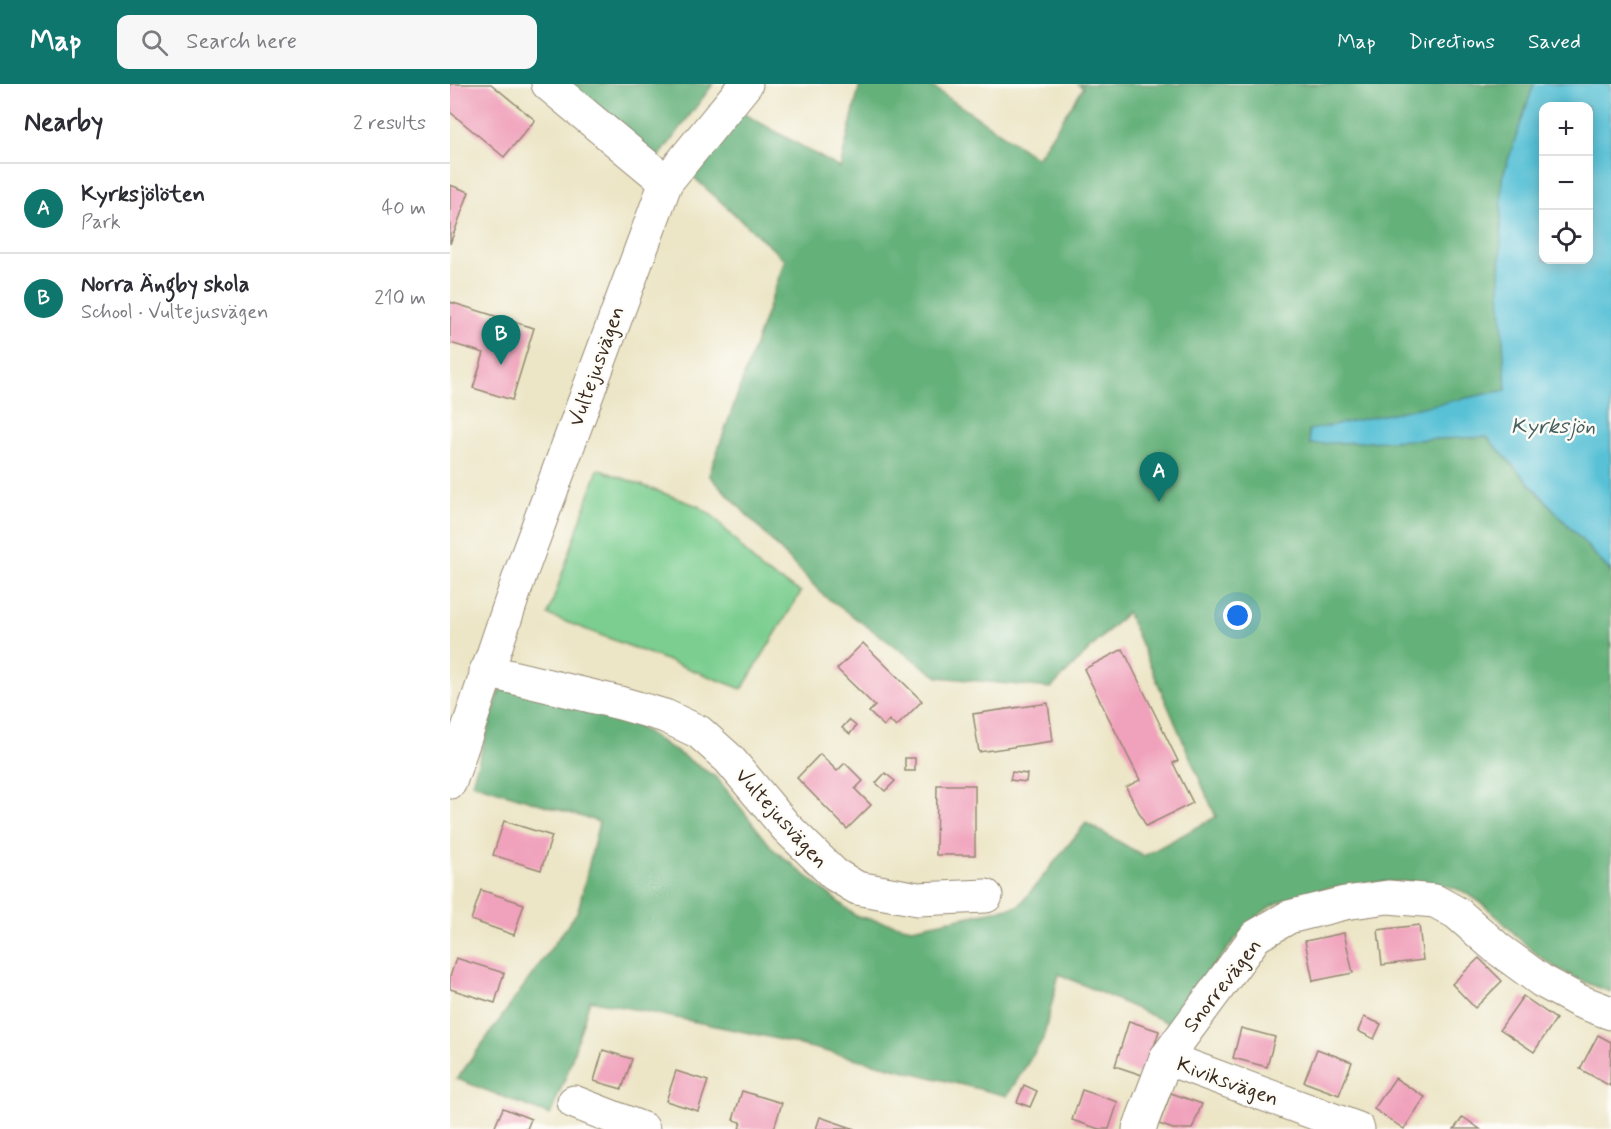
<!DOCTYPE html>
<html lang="en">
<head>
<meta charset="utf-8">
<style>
  :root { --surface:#fff; --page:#f7f7f7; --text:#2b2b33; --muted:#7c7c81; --line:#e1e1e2; --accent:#0f766e }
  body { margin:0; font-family:Mynerve,sans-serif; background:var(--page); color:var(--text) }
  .controls { position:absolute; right:18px; top:18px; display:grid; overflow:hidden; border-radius:12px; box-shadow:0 3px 15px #0003 }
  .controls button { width:54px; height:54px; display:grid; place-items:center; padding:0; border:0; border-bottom:2px solid var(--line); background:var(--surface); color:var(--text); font:30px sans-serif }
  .you { position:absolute; left:788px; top:532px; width:21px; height:21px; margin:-15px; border:4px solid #fff; border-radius:50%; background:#1a73e8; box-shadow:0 0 0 9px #1a73e833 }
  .badge { display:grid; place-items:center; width:39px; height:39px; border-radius:50%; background:var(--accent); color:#fff; font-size:20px; font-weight:700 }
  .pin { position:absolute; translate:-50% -50px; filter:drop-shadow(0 2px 3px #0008) }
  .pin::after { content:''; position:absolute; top:32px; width:21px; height:18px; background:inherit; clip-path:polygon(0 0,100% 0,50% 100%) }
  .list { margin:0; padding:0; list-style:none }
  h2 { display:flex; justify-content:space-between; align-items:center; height:78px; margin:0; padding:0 24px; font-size:26px }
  h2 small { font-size:20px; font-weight:400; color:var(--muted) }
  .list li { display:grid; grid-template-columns:39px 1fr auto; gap:18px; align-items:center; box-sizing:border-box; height:90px; padding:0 24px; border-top:2px solid var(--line) }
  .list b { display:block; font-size:22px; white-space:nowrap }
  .list p { margin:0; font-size:20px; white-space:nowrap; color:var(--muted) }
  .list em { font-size:20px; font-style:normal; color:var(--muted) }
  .icon { flex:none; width:33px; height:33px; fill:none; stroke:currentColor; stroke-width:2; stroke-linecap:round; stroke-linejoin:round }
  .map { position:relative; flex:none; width:1161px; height:1045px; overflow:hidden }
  header { display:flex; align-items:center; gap:36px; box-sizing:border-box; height:84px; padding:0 30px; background:var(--accent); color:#fff }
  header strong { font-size:28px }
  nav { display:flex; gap:33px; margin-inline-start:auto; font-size:21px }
  .search { width:420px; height:54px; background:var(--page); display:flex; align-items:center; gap:15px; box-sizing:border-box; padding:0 21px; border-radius:12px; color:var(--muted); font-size:22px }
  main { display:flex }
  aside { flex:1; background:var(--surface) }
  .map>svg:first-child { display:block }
  .green { fill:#7cce90; stroke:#5c7c57; stroke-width:1.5 }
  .forest { fill:#65b17a; stroke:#506e4c; stroke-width:1.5 }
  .water { fill:#59c1d6; stroke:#4a767a; stroke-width:1.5; fill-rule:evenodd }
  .building { fill:#f0a1bb }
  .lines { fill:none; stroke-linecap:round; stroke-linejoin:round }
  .minor-casing { stroke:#948872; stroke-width:35 }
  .minor { stroke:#fff; stroke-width:33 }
  .labels { text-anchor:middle; stroke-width:5; stroke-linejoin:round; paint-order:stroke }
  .street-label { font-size:21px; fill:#3b2a1e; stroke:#fdfcf7 }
  .water-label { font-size:22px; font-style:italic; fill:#465f5e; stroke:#fdfcf7 }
</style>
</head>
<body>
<header>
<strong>Map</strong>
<div class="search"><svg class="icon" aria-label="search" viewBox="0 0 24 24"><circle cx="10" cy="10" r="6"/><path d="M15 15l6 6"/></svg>Search here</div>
<nav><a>Map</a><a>Directions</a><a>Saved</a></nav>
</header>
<main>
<aside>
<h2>Nearby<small>2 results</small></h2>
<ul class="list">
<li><span class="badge">A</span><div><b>Kyrksjölöten</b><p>Park</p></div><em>40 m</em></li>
<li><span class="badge">B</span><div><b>Norra Ängby skola</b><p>School · Vultejusvägen</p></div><em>210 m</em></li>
</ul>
</aside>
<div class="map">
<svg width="1161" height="1045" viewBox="0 0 1161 1045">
  <rect width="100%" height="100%" fill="#fdfcf7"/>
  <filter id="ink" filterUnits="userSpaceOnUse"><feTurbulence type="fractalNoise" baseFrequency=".0167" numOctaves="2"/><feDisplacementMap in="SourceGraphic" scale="12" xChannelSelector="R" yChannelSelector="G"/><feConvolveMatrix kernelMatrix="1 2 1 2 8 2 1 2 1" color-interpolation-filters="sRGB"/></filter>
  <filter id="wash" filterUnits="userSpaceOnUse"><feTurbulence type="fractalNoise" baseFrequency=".008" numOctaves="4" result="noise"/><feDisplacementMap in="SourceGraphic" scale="24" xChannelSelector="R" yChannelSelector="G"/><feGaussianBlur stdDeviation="1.35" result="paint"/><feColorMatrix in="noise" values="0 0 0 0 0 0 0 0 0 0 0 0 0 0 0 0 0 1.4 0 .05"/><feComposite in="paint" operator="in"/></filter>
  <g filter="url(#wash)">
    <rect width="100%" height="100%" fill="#ece5c6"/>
    <polygon class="green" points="148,385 248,422 264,433 312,486 351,508 292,605 98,531"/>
    <g class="forest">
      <polygon points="118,0 263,0 209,73"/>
      <path d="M 410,0 L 478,0 L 587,74 L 633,4 L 628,0 L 1084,0 L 1052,94 L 1050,206 L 1056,306 L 859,347 L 860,360 L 1037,353 L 1161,488 L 1161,908 C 1135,899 1111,889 1088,871 C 1064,852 1044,825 1016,809 C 977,787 854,800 817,825 C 783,849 748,907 723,941 L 609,890 L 593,955 L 557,1012 L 314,952 L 140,916 L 117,990 L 100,1031 L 7,995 L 128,827 L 149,738 L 22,699 L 51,602 L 162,626 L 267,694 L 323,765 L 406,832 L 462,844 L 569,822 L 636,739 L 694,772 L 766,733 L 677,528 L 601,604 L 488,593 L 373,511 L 259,391 L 335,176 L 238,88 L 284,24 L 390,84 Z"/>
    </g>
    <path class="water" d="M 1084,0 L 1161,0 L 1161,488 L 1037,353 L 860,360 L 859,346 L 1056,306 L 1050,206 L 1052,94 ZM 1094,22 L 1138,22 L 1138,176 L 1094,176 Z"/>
    <g id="blocks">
      <g class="building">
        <polygon points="0,0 41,0 85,36 54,73 0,28"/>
        <polygon points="0,101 19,108 0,160"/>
        <polygon points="0,218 84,244 62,316 23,304 34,269 0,259"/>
        <polygon points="413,559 472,617 446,643 439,636 434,642 419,628 425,622 387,585"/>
        <polygon points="673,565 728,677 723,679 743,719 696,742 676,703 690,696 634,585"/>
        <polygon points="598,619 603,657 529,668 523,630"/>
        <polygon points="399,636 406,642 400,650 392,644"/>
        <polygon points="370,670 387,687 395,679 413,697 405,705 421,721 397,745 347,694"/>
        <rect x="455" y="674" width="10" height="13"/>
        <polygon points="562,688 577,690 576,698 560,696"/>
        <polygon points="435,689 445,697 435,707 426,699"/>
        <polygon points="487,701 525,701 525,771 486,771"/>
        <polygon points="54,737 102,752 91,786 43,771"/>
        <polygon points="31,806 74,820 64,851 21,836"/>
        <polygon points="969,841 973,876 932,881 928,846"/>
        <polygon points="894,849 903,889 863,897 855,857"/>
        <polygon points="6,874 54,889 45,919 0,905 0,893"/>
        <polygon points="1029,874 1052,897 1025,924 1002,900"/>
        <polygon points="1073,912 1106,935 1084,968 1050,945"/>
        <polygon points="914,933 931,940 924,955 908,947"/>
        <polygon points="679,937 709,947 695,992 665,982"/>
        <polygon points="791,944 825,953 817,983 783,974"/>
        <polygon points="1148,951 1161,958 1160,1002 1130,985"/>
        <polygon points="867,965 902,978 889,1011 854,998"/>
        <polygon points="153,966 182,975 172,1005 144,997"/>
        <polygon points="226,987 258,997 248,1027 216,1017"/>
        <polygon points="945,994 975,1013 954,1045 924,1025"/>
        <polygon points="574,1001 587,1007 580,1023 567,1018"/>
        <polygon points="632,1006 668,1018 659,1045 649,1045 622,1036"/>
        <polygon points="292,1007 332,1019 324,1045 289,1045 291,1038 283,1036"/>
        <polygon points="721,1009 752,1020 742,1045 723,1045 709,1040"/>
        <polygon points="53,1024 81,1035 77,1045 44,1045"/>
        <polygon points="370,1033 405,1045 366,1045"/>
        <polygon points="1013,1033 1030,1045 1004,1045"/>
      </g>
    </g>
  </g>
  <g filter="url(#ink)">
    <use href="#blocks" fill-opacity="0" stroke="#948872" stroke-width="1.5"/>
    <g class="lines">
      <g class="minor-casing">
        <g id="minor">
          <polyline points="98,0 216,98"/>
          <polyline points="36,587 170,619 215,632 249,648 279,675 336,743 384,790 407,804 468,815 536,812"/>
          <polyline points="0,698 71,488 216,98 296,0"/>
          <polyline points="716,974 908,1045"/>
          <polyline points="124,1018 193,1045"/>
          <polyline points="689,1045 716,974 806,852 839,833 895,819 938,813 985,817 1007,829 1047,864 1092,897 1129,917 1161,929"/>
        </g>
      </g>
      <use href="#minor" class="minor"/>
    </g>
  </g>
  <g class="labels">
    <g class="street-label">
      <text transform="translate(146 282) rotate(-70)" y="7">Vultejusvägen</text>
      <text transform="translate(332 734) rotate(48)" y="7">Vultejusvägen</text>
      <text transform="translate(772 901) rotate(-52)" y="7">Snorrevägen</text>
      <text transform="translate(778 997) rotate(20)" y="7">Kiviksvägen</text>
    </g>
    <g class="water-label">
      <text x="1103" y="349">Kyrksjön</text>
    </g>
  </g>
</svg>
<div class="controls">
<button>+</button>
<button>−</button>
<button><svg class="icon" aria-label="locate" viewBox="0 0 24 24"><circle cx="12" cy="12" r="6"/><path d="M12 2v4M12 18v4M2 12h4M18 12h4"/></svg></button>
</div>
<div class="you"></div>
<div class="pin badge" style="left:709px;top:418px">A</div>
<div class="pin badge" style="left:51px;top:281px">B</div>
</div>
</main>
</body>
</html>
